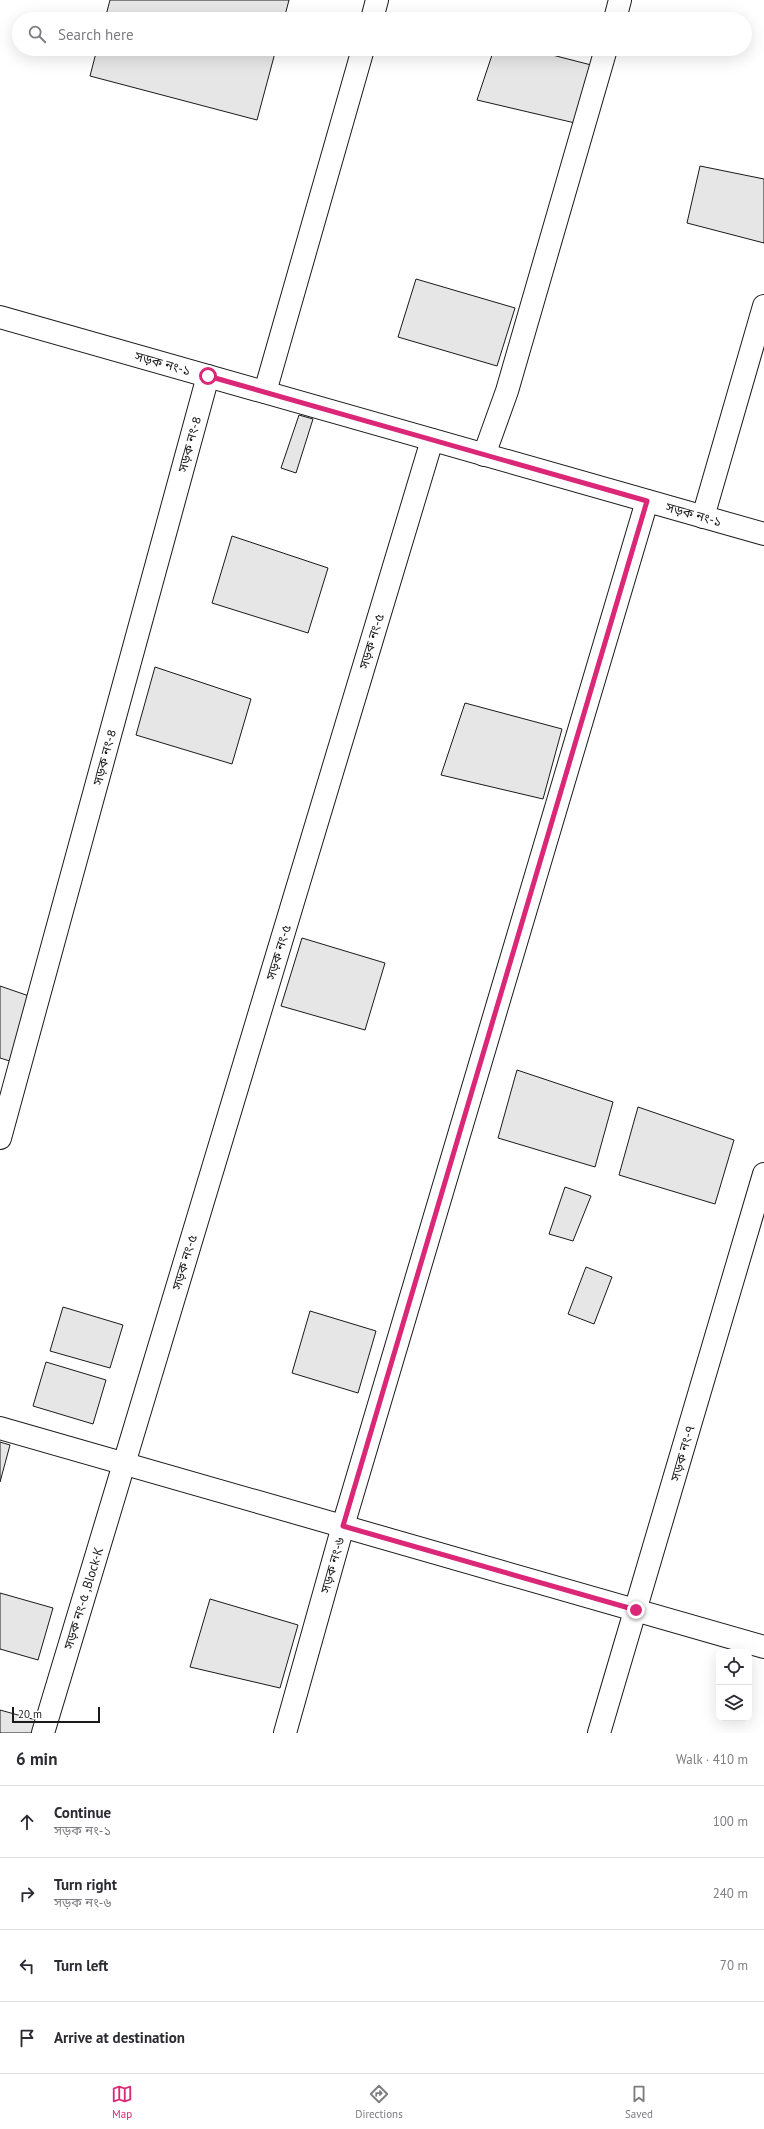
<!DOCTYPE html>
<html lang="en">
<head>
<meta charset="utf-8">
<style>
  :root { --surface:#fff; --page:#f2f2f3; --text:#2b2b33; --muted:#7c7c81; --line:#e1e1e2; --accent:#db2777 }
  body { margin:0; font-family:"PT Sans","Noto Sans Bengali",sans-serif; background:var(--page); color:var(--text) }
  .controls { position:absolute; right:12px; bottom:12px; display:grid; overflow:hidden; border-radius:8px; box-shadow:0 4px 16px #0002 }
  .controls button { width:36px; height:36px; display:grid; place-items:center; padding:0; border:0; border-bottom:1px solid var(--line); background:var(--surface); color:var(--text); font:20px sans-serif }
  .scale { position:absolute; left:12px; bottom:10px; width:88px; box-sizing:border-box; padding-left:4px; border:2px solid #1a1a1a; border-top:0; font-size:11px; line-height:14px; white-space:nowrap; color:#1a1a1a; -webkit-text-stroke:3px #fff; paint-order:stroke }
  .stop { position:absolute; width:12px; height:12px; margin:-9px; border:3px solid #db2777; border-radius:50%; background:#fff }
  .stop.end { background:#db2777; border-color:#fff; box-shadow:0 1px 4px #0008 }
  .list { margin:0; padding:0; list-style:none }
  h2 { display:flex; justify-content:space-between; align-items:center; height:52px; margin:0; padding:0 16px; font-size:17px }
  h2 small { font-size:13px; font-weight:400; color:var(--muted) }
  .list li { display:grid; grid-template-columns:26px 1fr auto; gap:12px; align-items:center; box-sizing:border-box; height:72px; padding:0 16px; border-top:1px solid var(--line) }
  .list b { display:block; font-size:15px; white-space:nowrap }
  .list p { margin:0; font-size:13px; white-space:nowrap; color:var(--muted) }
  .list em { font-size:13px; font-style:normal; color:var(--muted) }
  .icon { flex:none; width:22px; height:22px; fill:none; stroke:currentColor; stroke-width:2; stroke-linecap:round; stroke-linejoin:round }
  .map { position:relative; flex:none; width:764px; height:1733px; overflow:hidden }
  .search { position:absolute; background:var(--surface); box-shadow:0 4px 16px #0002; left:12px; right:12px; top:12px; height:44px; display:flex; align-items:center; gap:10px; box-sizing:border-box; padding:0 14px; border-radius:22px; color:var(--muted); font-size:15px }
  .sheet { height:340px; background:var(--surface) }
  nav { display:flex; justify-content:space-around; align-items:center; box-sizing:border-box; height:56px; border-top:1px solid var(--line); background:var(--surface); font-size:11px; color:var(--muted) }
  nav a { display:grid; justify-items:center; gap:2px }
  nav .on { color:var(--accent) }
  .map>svg:first-child { display:block }
  .building { fill:#e6e6e6; stroke:#1a1a1a }
  .lines { fill:none; stroke-linecap:round; stroke-linejoin:round }
  .minor-casing { stroke:#1a1a1a; stroke-width:24 }
  .minor { stroke:#fff; stroke-width:22 }
  .route { stroke:#db2777; stroke-width:5 }
  .labels { text-anchor:middle; stroke-width:3; stroke-linejoin:round; paint-order:stroke }
  .street-label { font-size:13px; fill:#1a1a1a; stroke:#fff }
</style>
</head>
<body>
<div class="map">
<svg width="764" height="1733" viewBox="0 0 764 1733">
  <rect width="100%" height="100%" fill="#fff"/>
  <g class="building">
    <polygon points="110,0 289,0 284,19 105,19"/>
    <polygon points="97,49 276,49 257,120 90,76"/>
    <polygon points="494,49 529,49 599,67 575,123 477,100"/>
    <polygon points="700,166 764,179 764,243 687,223"/>
    <polygon points="416,279 515,308 497,366 398,337"/>
    <polygon points="299,415 313,419 296,473 281,468"/>
    <polygon points="232,536 328,568 308,633 212,603"/>
    <polygon points="155,667 251,699 232,764 136,735"/>
    <polygon points="465,703 562,729 543,799 441,775"/>
    <polygon points="302,938 385,963 365,1030 281,1006"/>
    <polygon points="0,986 32,997 13,1062 0,1058"/>
    <polygon points="517,1070 613,1102 595,1167 498,1138"/>
    <polygon points="638,1107 734,1140 715,1204 619,1175"/>
    <polygon points="565,1187 591,1196 573,1241 549,1234"/>
    <polygon points="586,1267 612,1277 594,1324 568,1314"/>
    <polygon points="63,1307 123,1325 110,1368 50,1351"/>
    <polygon points="310,1311 376,1331 358,1393 292,1373"/>
    <polygon points="46,1362 106,1380 93,1424 33,1406"/>
    <polygon points="0,1442 10,1445 0,1482"/>
    <polygon points="0,1593 53,1608 38,1660 0,1649"/>
    <polygon points="210,1599 298,1625 280,1688 190,1667"/>
    <polygon points="0,1710 36,1720 32,1733 0,1733"/>
  </g>
  <g class="lines">
    <g class="minor-casing">
      <g id="minor">
        <polyline points="372,19 377,0"/>
        <polyline points="615,19 620,0"/>
        <polyline points="0,317 764,534"/>
        <polyline points="265,392 363,49"/>
        <polyline points="484,455 507,391 606,49"/>
        <polyline points="703,517 764,306"/>
        <polyline points="0,1138 208,376"/>
        <polyline points="0,1428 764,1647"/>
        <polyline points="43,1733 432,440"/>
        <polyline points="285,1733 343,1526 647,501"/>
        <polyline points="599,1733 764,1174"/>
      </g>
    </g>
    <use href="#minor" class="minor"/>
  </g>
  <g class="lines">
    <polyline class="route" points="208,376 647,501 343,1526 636,1610"/>
  </g>
  <g class="labels">
    <g class="street-label">
      <text transform="translate(163 363) rotate(16)" y="5">সড়ক নং-১</text>
      <text transform="translate(189 444) rotate(-75)" y="5">সড়ক নং-৪</text>
      <text transform="translate(694 514) rotate(16)" y="5">সড়ক নং-১</text>
      <text transform="translate(371 641) rotate(-73)" y="5">সড়ক নং-৫</text>
      <text transform="translate(104 757) rotate(-75)" y="5">সড়ক নং-৪</text>
      <text transform="translate(278 952) rotate(-73)" y="5">সড়ক নং-৫</text>
      <text transform="translate(184 1262) rotate(-73)" y="5">সড়ক নং-৫</text>
      <text transform="translate(682 1453) rotate(-74)" y="5">সড়ক নং-৭</text>
      <text transform="translate(332 1565) rotate(-74)" y="5">সড়ক নং-৬</text>
      <text transform="translate(83 1598) rotate(-73)" y="5">সড়ক নং-৫ ,Block-K</text>
    </g>
  </g>
</svg>
<div class="controls">
<button><svg class="icon" aria-label="locate" viewBox="0 0 24 24"><circle cx="12" cy="12" r="6"/><path d="M12 2v4M12 18v4M2 12h4M18 12h4"/></svg></button>
<button><svg class="icon" aria-label="layers" viewBox="0 0 24 24"><path d="M12 4l9 5-9 5-9-5zM3 14l9 5 9-5"/></svg></button>
</div>
<div class="scale">20 m</div>
<div class="stop" style="left:208px;top:376px"></div>
<div class="stop end" style="left:636px;top:1610px"></div>
<div class="search"><svg class="icon" aria-label="search" viewBox="0 0 24 24"><circle cx="10" cy="10" r="6"/><path d="M15 15l6 6"/></svg>Search here</div>
</div>
<section class="sheet">
<h2>6 min<small>Walk · 410 m</small></h2>
<ul class="list">
<li><svg class="icon" aria-label="ahead" viewBox="0 0 24 24"><path d="M12 20V5M6 11l6-6 6 6"/></svg><div><b>Continue</b><p>সড়ক নং-১</p></div><em>100 m</em></li>
<li><svg class="icon" aria-label="right" viewBox="0 0 24 24"><path d="M7 20v-9h11M14 6l5 5-5 5"/></svg><div><b>Turn right</b><p>সড়ক নং-৬</p></div><em>240 m</em></li>
<li><svg class="icon" aria-label="left" viewBox="0 0 24 24"><path d="M17 20v-9H6M10 6l-5 5 5 5"/></svg><div><b>Turn left</b></div><em>70 m</em></li>
<li><svg class="icon" aria-label="arrive" viewBox="0 0 24 24"><path d="M6 21V4h12l-3 4 3 4H6"/></svg><div><b>Arrive at destination</b></div></li>
</ul>
</section>
<nav>
<a class="on"><svg class="icon" aria-label="map" viewBox="0 0 24 24"><path d="M3 6l6-2 6 2 6-2v14l-6 2-6-2-6 2zM9 4v14M15 6v14"/></svg>Map</a>
<a><svg class="icon" aria-label="directions" viewBox="0 0 24 24"><path d="M12 3l9 9-9 9-9-9zM9 14v-3h6M13 9l2 2-2 2"/></svg>Directions</a>
<a><svg class="icon" aria-label="saved" viewBox="0 0 24 24"><path d="M7 4h10v16l-5-4-5 4z"/></svg>Saved</a>
</nav>
</body>
</html>
